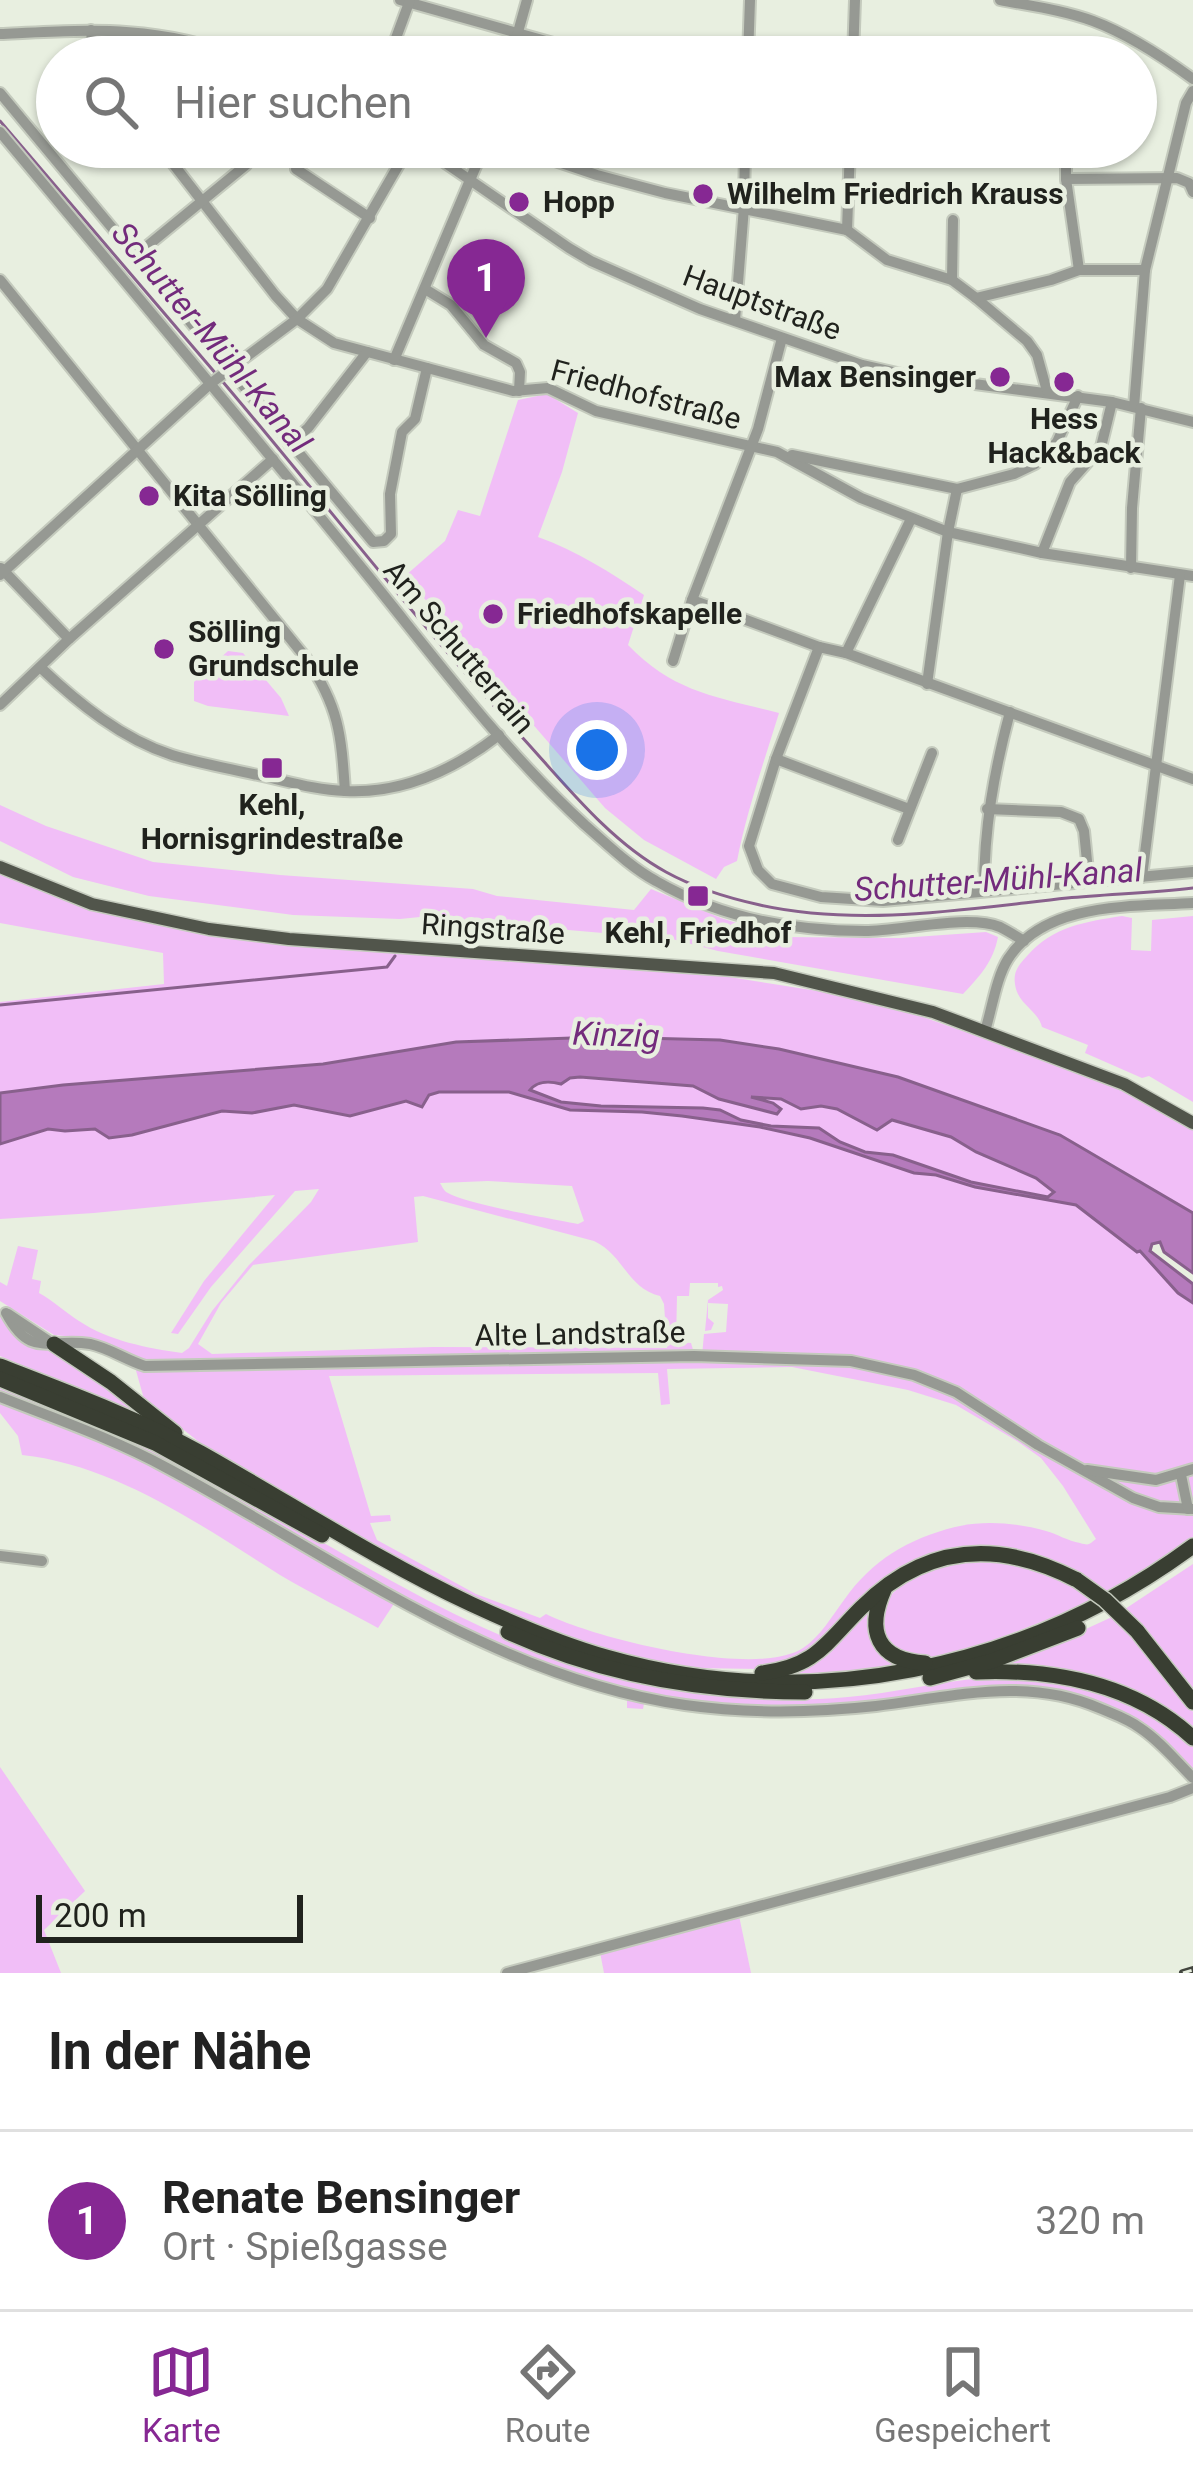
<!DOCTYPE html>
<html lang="de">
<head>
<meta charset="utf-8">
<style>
  :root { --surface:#fff; --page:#f2f2f2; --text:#222; --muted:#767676; --line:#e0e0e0; --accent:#862893 }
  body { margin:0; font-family:Roboto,sans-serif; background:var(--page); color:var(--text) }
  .scale { position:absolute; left:36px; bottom:30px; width:267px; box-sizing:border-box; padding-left:12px; border:6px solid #20221d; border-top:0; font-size:33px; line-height:42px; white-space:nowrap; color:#20221d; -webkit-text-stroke:9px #e8efe0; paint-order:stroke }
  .you { position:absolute; left:597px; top:750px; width:42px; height:42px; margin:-30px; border:9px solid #fff; border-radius:50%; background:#1a73e8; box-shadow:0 0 0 18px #1a73e833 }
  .badge { display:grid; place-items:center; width:78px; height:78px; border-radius:50%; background:var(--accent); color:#fff; font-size:39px; font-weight:700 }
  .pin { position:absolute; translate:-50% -99px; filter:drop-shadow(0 3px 6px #0008) }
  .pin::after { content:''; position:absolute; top:63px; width:42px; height:36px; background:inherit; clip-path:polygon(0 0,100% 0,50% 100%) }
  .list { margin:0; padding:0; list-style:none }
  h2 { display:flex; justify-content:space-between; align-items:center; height:156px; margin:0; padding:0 48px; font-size:51px }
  h2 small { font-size:39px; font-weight:400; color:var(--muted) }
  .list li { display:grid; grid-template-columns:78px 1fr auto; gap:36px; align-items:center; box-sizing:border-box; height:180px; padding:0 48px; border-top:3px solid var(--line) }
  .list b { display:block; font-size:45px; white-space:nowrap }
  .list p { margin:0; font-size:39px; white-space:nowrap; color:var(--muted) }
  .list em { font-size:39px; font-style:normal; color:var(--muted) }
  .icon { flex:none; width:66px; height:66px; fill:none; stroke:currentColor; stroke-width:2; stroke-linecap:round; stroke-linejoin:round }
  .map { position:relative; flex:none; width:1193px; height:1973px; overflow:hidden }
  .search { position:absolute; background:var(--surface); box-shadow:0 3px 9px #0004; left:36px; right:36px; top:36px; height:132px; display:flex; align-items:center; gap:30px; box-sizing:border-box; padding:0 42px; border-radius:66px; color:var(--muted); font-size:45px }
  .sheet { height:336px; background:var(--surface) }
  nav { display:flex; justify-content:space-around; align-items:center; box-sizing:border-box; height:168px; border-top:3px solid var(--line); background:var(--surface); font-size:33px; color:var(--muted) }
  nav a { display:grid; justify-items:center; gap:6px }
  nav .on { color:var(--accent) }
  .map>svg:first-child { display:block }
  .green { fill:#f1bef7; fill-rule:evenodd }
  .water { fill:#b57abc; stroke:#88608c; stroke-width:3; fill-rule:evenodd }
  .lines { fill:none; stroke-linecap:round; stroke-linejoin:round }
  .stream { stroke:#88608c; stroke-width:3 }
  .minor-casing { stroke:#c4cabd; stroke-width:14 }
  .major-casing { stroke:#c4cabd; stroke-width:15 }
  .highway-casing { stroke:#c4cabd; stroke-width:18 }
  .minor { stroke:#969993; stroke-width:10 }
  .major { stroke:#51554b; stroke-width:12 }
  .highway { stroke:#393e32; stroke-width:15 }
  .rail-casing { stroke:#42453e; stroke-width:8 }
  .rail { stroke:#e8efe0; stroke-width:3; stroke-dasharray:9; stroke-linecap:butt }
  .highway-bridge-casing { stroke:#c4cabd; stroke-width:18; stroke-linecap:butt }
  .highway-bridge { stroke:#393e32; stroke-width:15 }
  .poi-dot { fill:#862893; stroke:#e8efe0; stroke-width:4.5 }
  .labels { text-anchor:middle; stroke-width:9; stroke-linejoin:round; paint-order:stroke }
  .poi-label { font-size:30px; font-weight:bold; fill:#20221d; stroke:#e8efe0; text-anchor:start }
  .street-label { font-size:30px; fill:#20221d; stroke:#e8efe0 }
  .water-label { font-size:33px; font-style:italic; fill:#732b7c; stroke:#e8efe0 }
</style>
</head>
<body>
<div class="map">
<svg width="1193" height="1973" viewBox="0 0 1193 1973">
  <rect width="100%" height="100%" fill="#e8efe0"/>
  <g class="green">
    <path d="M 547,394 L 578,413 L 562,472 L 538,537 C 577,551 610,572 644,595 L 628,645 C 674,693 718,697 779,713 C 764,762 747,810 737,861 L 724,867 L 716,879 L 644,840 L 605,808 L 405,576 L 445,541 L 458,510 L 480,516 L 518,400 Z"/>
    <polygon points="228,651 243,653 281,698 289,716 208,706 194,701 194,682"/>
    <path d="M 0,805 L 46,826 L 153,862 L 280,875 L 473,889 L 497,896 L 634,910 L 651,889 L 721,918 L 780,937 L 900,938 L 986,932 L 998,937 C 993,962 980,976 963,994 L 718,951 L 672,939 L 420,917 L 400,919 L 293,915 L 149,896 L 73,877 L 0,841 Z"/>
    <polygon points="0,871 154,923 704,973 843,995 923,1017 1065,1067 1127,1093 1193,1130 1193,1213 1112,1164 989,1109 898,1077 779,1049 533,1038 456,1042 323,1064 63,1085 0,1093 0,1002 164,984 163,953 0,923"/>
    <path d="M 1122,916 L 1132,918 L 1131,950 L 1151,951 L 1152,920 L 1193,916 L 1193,1102 L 1149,1076 L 1142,1078 L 1085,1053 L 1088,1045 L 1042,1027 C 1038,1011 1021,1006 1016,989 C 1012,973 1017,967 1027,956 C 1053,926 1085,922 1122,916 Z"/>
    <path d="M 580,1077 L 693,1086 L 719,1099 L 762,1111 L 736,1095 L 782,1099 L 809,1109 L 821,1106 L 837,1109 L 877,1130 L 892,1120 L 951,1137 L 976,1152 L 1036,1178 L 1055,1192 L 1048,1197 L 971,1182 L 893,1155 L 865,1152 L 840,1142 L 819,1128 L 771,1126 L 741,1120 L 720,1110 L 703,1108 C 657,1107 611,1109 566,1102 C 552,1100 542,1092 529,1090 C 538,1081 549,1081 560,1084 L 570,1078 Z"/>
    <path d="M 439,1092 L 509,1092 L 570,1110 L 642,1112 L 682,1116 L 760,1127 L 810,1138 L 914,1173 L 936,1175 L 978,1187 L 1076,1205 L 1136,1252 L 1139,1250 L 1172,1287 L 1193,1303 L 1193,1539 L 1108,1595 L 1049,1559 L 1024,1551 L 1001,1549 L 931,1557 L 805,1656 L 762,1669 L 692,1668 L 585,1646 L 460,1595 L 256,1479 L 203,1445 L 144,1399 L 135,1367 L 86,1338 L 54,1335 L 0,1301 L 0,1282 L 7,1286 L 18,1246 L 38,1250 L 32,1279 L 41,1281 L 39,1293 C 52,1300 65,1312 79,1321 C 109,1341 147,1348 182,1353 L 189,1348 L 212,1311 L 249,1265 L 311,1202 L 319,1189 L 295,1191 L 211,1287 L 178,1334 L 171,1333 L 204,1281 L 275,1195 L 94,1213 L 0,1219 L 0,1144 L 49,1129 L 65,1131 L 95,1129 L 132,1135 L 222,1111 L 252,1113 L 294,1105 L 350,1116 L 407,1101 L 422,1107 L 429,1095 ZM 488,1181 L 572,1186 L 584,1221 L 578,1224 C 555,1219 458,1203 445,1191 C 443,1189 442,1186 440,1183 ZM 423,1196 L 594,1241 C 624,1255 627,1288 660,1296 L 664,1304 L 667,1348 L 433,1347 L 212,1354 L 198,1344 L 221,1303 L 253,1265 L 418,1242 L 414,1197 ZM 690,1283 L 718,1283 L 718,1287 L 722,1286 L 723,1290 L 708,1300 L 705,1331 L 711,1330 L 714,1323 L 708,1318 L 708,1303 L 728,1304 L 726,1332 L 704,1334 L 702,1356 L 695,1356 L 691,1343 L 676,1342 L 677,1296 L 689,1296 ZM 792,1367 L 908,1390 L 956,1405 L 1017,1441 L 1041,1458 L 1063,1486 L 1096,1539 C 1089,1544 1090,1546 1080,1543 C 1068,1541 1057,1534 1046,1531 C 1017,1523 985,1520 955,1527 C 908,1539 872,1560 844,1600 C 832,1616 820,1637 803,1648 C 756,1679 594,1638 546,1614 L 540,1618 L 476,1594 L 377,1540 L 370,1523 L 391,1521 L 390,1515 L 371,1516 L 329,1376 L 658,1373 L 661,1405 L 670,1404 L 667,1369 Z"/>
    <polygon points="0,1316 25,1343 33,1347 61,1351 149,1419 0,1356"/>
    <path d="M 0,1388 C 68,1413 136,1438 200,1473 C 349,1553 490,1653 658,1687 C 719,1699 786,1703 848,1697 C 893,1693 938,1682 983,1678 C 1061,1671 1132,1695 1193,1744 L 1193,1774 L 1141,1727 L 1038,1690 L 880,1705 L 759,1711 L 645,1698 L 643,1709 L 627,1708 L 627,1693 L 577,1679 L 397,1599 L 378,1628 C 345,1610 312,1594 280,1575 C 202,1526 116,1465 22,1455 L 18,1436 L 0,1413 Z"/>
    <path d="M 976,1561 C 1027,1561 1053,1572 1095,1601 L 979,1646 L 930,1658 L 919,1659 L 888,1645 C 862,1585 930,1568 976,1561 Z"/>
    <polygon points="1193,1564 1193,1692 1147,1631 1125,1609"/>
    <polygon points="875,1600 869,1618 900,1666 792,1677 828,1655"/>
    <polygon points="1112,1617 1152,1657 1193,1712 1193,1731 1145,1698 998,1664 1051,1645"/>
    <polygon points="0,1767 85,1891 44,1930 61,1973 0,1973"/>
    <polygon points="738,1911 751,1973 604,1973 599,1947"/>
  </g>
  <path class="water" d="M 600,1037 L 720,1040 L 779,1049 L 898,1077 L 1060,1135 L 1193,1213 L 1193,1273 L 1164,1252 L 1160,1242 L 1152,1244 L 1150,1251 L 1193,1284 L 1193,1303 L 1178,1293 L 1140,1251 L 1137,1252 L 1076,1205 L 975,1187 L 936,1175 L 914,1173 L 810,1138 L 760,1127 L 682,1116 L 642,1112 L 570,1110 L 509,1092 L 439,1092 L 429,1095 L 422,1107 L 406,1101 L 350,1116 L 294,1105 L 252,1113 L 222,1111 L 132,1135 L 109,1138 L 95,1129 L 65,1131 L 48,1129 L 0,1144 L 0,1093 L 63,1085 L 323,1064 L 456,1042 ZM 580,1077 L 693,1086 L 719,1099 L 777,1114 L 781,1109 L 773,1103 L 751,1097 L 781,1099 L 801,1109 L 821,1106 L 837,1109 L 877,1130 L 892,1120 L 951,1137 L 976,1152 L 1036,1178 L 1054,1192 L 1048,1197 L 971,1182 L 893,1155 L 865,1152 L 840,1142 L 819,1128 L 771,1126 L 741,1120 L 720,1110 L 703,1108 L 601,1106 L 561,1102 L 530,1090 C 537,1081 550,1081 561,1084 L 570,1078 Z"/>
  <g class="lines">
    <g class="stream">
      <polyline points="0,121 217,375"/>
      <path d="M 223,382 C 323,500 417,622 521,736 C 564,783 609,841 666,872 C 695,888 728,898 760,905 C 859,927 967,909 1067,898 C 1109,894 1151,893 1193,888"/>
      <polyline points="0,1005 387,967 395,956"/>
    </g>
    <g class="minor-casing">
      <g id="minor">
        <polyline points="400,0 603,57"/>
        <path d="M 1000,0 C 1031,6 1063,10 1093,21 C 1128,34 1163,57 1193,79"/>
        <polyline points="91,30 93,57"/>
        <path d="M 0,34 C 87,30 156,24 240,57"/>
        <polyline points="389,57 410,0"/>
        <polyline points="511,57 527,0"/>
        <polyline points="748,57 750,0"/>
        <polyline points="853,57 855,0"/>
        <polyline points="0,93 373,542 384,541 391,534 390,494 402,432 415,419 427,368"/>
        <path d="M 0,132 C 122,278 245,424 365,572 C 435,658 502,749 585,825 C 607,844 630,867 656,881 C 720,918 792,931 865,931 C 901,931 968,914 1000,927 C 1008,931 1016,936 1024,941"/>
        <polyline points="160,147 275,295 297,319 334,343 513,391 548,388 596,411 777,452 861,498 948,532 1042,553 1193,576"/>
        <polyline points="422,147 569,248 591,261 700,309 862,365 906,375 1112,402 1193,422"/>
        <polyline points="514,147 597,175 665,193 847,230 887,260 952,280 976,298 1027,341 1037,355 1047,391"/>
        <polyline points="1066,147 1066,179 1079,270"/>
        <polyline points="296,169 370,218"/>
        <polyline points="1066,179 1177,178 1189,183 1193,192"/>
        <polyline points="847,230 850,147"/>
        <polyline points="135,256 246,165 260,147"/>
        <path d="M 0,280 L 306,658 C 339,707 341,733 345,791"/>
        <polyline points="952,280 953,220"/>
        <polyline points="425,289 451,305 484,345 516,363 520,372 519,391"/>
        <polyline points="976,298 1051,280 1079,270 1145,270"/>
        <polyline points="735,320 744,207 745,147"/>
        <polyline points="394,360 484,147"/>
        <polyline points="1134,407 1145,270 1186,103 1193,91"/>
        <polyline points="289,444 308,428 367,352"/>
        <polyline points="792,455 957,489 1014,474 1035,464 1057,442 1078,396"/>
        <polyline points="1042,553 1070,482 1101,447 1112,402"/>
        <polyline points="1,568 69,639"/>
        <polyline points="1131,568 1132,508 1141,408"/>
        <polyline points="0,575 210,384 297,319 327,289 409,147"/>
        <polyline points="692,600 819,647 846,653 1193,779"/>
        <polyline points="819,647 776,759 749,846 758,870 772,884 821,897 883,901 1193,872"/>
        <polyline points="846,653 911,519"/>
        <polyline points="673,661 692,600 758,429 782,338"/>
        <path d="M 41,668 C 78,703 122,739 172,755 C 198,763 226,768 253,774 C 283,780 314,790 345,791 C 402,794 454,770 499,735"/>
        <polyline points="927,684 948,532 957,489"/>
        <polyline points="0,705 69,639 273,459"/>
        <polyline points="776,759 909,809"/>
        <polyline points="987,809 1061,812 1079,819 1084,831 1089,881"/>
        <polyline points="898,840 932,753"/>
        <polyline points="1142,877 1180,575"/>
        <path d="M 984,891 C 984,828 994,772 1010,712"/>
        <path d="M 985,1031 C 992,1009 996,978 1008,959 C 1045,901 1134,907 1193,903"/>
        <path d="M 6,1313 C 31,1360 49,1337 90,1344 C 109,1348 126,1360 145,1366 L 694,1356 L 851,1361 L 914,1375 L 956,1392 L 1038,1445 L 1133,1498 L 1159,1507 L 1193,1509"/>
        <polyline points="8,1314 53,1344"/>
        <path d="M 0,1397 C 56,1419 114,1439 167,1468 C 334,1557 494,1678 685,1705 C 749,1714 812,1713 876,1706 C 953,1697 1025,1676 1099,1708 C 1113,1714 1128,1719 1140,1728 C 1160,1741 1176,1761 1193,1778"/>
        <polyline points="1087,1470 1156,1480 1193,1469"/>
        <polyline points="1181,1475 1188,1509"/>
        <polyline points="0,1556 42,1561"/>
        <polyline points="507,1973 1170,1797 1193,1788"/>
      </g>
    </g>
    <g class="major-casing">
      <polyline id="major" points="0,867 92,904 209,929 289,939 774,973 933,1012 1124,1084 1193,1123"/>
    </g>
    <g class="highway-casing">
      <g id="highway">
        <polyline points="54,1344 111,1382 175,1433"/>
        <path d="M 0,1366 C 67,1392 137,1418 201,1453 C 290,1503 377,1560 471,1604 C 514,1624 560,1644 606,1657 C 809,1715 1025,1670 1193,1546"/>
        <polyline points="0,1379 155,1443 322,1535"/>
        <path d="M 884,1590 C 866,1631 877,1660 925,1663"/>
        <polyline points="1137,1631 1193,1702"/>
        <path d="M 508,1632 C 602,1675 703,1692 805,1692"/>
        <path d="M 976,1672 C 1055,1669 1133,1683 1193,1738"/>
        <path d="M 762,1673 C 816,1666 825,1644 861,1608 C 925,1544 998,1539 1077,1580"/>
        <polyline points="930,1678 992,1661 1078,1628"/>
      </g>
    </g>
    <use href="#minor" class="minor"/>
    <use href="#major" class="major"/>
    <use href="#highway" class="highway"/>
    <g class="rail-casing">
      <polyline id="rail" points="1183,1973 1193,1970"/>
    </g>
    <use href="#rail" class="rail"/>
    <g class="highway-bridge-casing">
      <polyline id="highway-bridge" points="1077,1580 1105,1600 1137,1631"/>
    </g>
    <use href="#highway-bridge" class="highway-bridge"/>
  </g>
  <g class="poi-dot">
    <circle cx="703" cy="194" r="12"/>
    <circle cx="519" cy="202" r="12"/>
    <circle cx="1000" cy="377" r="12"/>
    <circle cx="1064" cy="382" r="12"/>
    <circle cx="149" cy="496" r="12"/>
    <circle cx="493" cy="614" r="12"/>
    <circle cx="164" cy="649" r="12"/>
    <rect x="260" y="756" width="24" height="24" rx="6"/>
    <rect x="686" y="884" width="24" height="24" rx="6"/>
  </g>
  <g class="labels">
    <g class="poi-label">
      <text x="727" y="204">Wilhelm Friedrich Krauss</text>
      <text x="543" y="212">Hopp</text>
      <text x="976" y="387" text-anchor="end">Max Bensinger</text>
      <text x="1064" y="429" text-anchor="middle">Hess<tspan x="1064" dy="34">Hack&amp;back</tspan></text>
      <text x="173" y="506">Kita Sölling</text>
      <text x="517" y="624">Friedhofskapelle</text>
      <text x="188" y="642">Sölling<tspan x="188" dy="34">Grundschule</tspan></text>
      <text x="272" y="815" text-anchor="middle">Kehl,<tspan x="272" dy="34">Hornisgrindestraße</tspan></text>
      <text x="698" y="943" text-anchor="middle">Kehl, Friedhof</text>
    </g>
    <g class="street-label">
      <text transform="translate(762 303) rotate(20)" y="10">Hauptstraße</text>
      <text transform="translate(646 395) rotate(15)" y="10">Friedhofstraße</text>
      <text transform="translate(459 647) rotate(50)" y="10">Am Schutterrain</text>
      <text transform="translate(493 929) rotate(4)" y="10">Ringstraße</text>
      <text transform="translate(580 1334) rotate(-1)" y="10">Alte Landstraße</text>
    </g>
    <g class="water-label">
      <text transform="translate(212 337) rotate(50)" y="12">Schutter-Mühl-Kanal</text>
      <text transform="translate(998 879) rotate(-4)" y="12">Schutter-Mühl-Kanal</text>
      <text transform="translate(616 1034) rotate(2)" y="12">Kinzig</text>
    </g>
  </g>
</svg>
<div class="scale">200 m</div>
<div class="you"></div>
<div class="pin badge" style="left:486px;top:338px">1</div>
<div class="search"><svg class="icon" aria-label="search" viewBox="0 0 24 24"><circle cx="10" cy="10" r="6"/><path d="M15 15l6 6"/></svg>Hier suchen</div>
</div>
<section class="sheet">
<h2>In der Nähe<small></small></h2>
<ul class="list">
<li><span class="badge">1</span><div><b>Renate Bensinger</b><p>Ort · Spießgasse</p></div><em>320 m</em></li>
</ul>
</section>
<nav>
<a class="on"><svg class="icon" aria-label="map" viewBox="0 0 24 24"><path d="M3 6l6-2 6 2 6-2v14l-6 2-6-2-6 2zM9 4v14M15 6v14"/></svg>Karte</a>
<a><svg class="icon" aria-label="directions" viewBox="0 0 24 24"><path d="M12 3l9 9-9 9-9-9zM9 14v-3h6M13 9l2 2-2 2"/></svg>Route</a>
<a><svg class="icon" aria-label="saved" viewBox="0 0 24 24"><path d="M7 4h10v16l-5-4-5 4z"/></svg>Gespeichert</a>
</nav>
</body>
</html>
